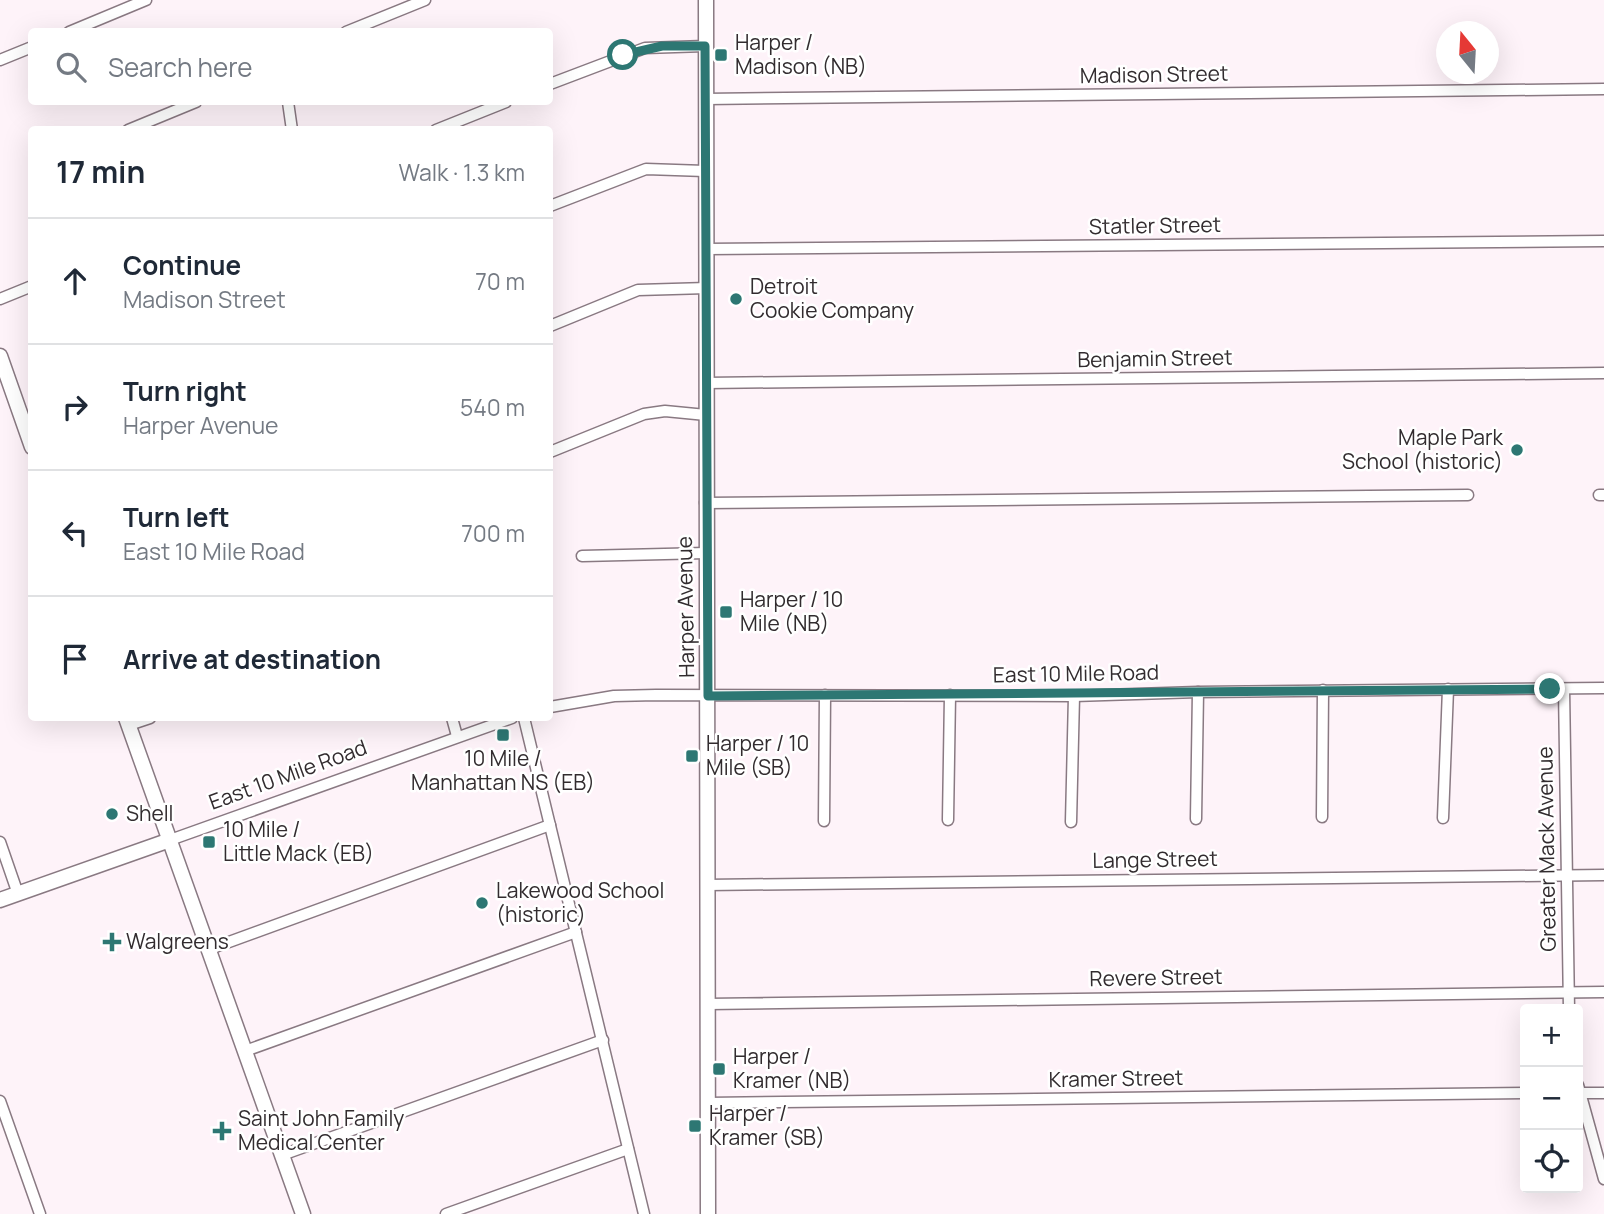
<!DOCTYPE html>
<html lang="en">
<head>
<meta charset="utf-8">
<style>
  :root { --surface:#fff; --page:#f2f2f3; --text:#1f2937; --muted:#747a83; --line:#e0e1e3 }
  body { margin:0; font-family:Manrope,sans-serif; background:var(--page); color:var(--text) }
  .controls { position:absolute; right:21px; bottom:21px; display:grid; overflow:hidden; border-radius:7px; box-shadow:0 7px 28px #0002 }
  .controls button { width:63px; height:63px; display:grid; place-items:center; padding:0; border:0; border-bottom:2px solid var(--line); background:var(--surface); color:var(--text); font:35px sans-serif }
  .compass { position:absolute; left:1436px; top:21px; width:63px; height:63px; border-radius:50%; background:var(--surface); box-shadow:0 7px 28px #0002; rotate:342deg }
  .stop { position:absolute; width:21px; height:21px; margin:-16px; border:5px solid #2d7773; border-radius:50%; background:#fff }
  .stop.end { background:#2d7773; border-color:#fff; box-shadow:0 2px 7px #0008 }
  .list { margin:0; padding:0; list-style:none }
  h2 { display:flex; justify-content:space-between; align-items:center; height:91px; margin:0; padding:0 28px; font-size:30px }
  h2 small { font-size:23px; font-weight:400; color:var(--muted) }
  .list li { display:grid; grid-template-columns:46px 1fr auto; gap:21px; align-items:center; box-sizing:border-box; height:126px; padding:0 28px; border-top:2px solid var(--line) }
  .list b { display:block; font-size:26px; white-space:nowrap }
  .list p { margin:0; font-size:23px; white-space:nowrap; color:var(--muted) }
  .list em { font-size:23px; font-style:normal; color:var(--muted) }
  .icon { flex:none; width:38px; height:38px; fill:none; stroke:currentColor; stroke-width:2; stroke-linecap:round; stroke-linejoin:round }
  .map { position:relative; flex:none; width:1604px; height:1214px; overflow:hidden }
  .search { position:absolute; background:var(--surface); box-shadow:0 7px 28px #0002; left:28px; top:28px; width:525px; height:77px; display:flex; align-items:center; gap:18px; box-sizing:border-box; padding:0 24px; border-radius:7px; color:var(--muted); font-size:26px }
  .panel { position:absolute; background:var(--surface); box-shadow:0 7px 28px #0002; left:28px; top:126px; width:525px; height:595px; border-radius:7px }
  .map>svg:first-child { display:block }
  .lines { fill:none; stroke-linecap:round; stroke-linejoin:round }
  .minor-casing { stroke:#897982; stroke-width:13 }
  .major-casing { stroke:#897982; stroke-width:17 }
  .minor { stroke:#fff; stroke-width:10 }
  .major { stroke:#fff; stroke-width:14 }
  .route { stroke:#2d7773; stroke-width:9 }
  .poi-dot { fill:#2d7773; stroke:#fff; stroke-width:2.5 }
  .labels { text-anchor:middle; stroke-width:5; stroke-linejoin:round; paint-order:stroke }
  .poi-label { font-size:21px; fill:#322c2f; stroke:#fff; text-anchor:start }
  .street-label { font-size:21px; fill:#322c2f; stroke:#fff }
</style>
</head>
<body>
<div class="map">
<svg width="1604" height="1214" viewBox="0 0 1604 1214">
  <rect width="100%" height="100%" fill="#fef3f9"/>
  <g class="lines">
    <g class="minor-casing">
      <g id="minor">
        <polyline points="69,32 146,0"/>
        <polyline points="346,32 425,0"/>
        <polyline points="0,60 32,47"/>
        <polyline points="550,84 645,48 705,46"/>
        <polyline points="705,99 1604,89"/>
        <polyline points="288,102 292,130"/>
        <polyline points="128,130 196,102"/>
        <polyline points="436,130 506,102"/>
        <polyline points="550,206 646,169 705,171"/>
        <polyline points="707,249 1604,241"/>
        <polyline points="0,299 32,286"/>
        <polyline points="550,326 638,290 707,288"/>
        <polyline points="706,383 1604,373"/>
        <polyline points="550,452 644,414 665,411 706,415"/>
        <polyline points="1599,495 1604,495"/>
        <polyline points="705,503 1468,495"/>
        <polyline points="582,556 706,553"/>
        <polyline points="1564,689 1569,1009"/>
        <polyline points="550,707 614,696 656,695 1074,696 1198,692 1604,688"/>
        <polyline points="452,718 457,736"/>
        <polyline points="524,718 644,1214"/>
        <polyline points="129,725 150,718"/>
        <polyline points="1322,817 1323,690"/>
        <polyline points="1443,818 1448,689"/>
        <polyline points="1196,819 1198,692"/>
        <polyline points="948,820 950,695"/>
        <polyline points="824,821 825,695"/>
        <polyline points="1071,822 1074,696"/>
        <polyline points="170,840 512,718"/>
        <polyline points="0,842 18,894"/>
        <polyline points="707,885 1604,875"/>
        <polyline points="207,950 550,825"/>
        <polyline points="708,1004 1604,992"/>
        <polyline points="245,1051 576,932"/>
        <polyline points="1578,1085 1604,1179"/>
        <polyline points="1578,1093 1604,1093"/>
        <polyline points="0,1101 40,1214"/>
        <polyline points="708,1103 1525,1093"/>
        <polyline points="282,1155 603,1040"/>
        <polyline points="446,1214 628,1149"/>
      </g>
    </g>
    <g class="major-casing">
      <g id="major">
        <polyline points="706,0 708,1214"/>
        <polyline points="0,356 32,447"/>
        <polyline points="126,718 303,1214"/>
        <polyline points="0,900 170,840"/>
      </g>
    </g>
    <use href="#minor" class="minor"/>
    <use href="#major" class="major"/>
  </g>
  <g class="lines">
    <path class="route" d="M 623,55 L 662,46 L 705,46 L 708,696 C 989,696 1270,693 1550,689"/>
  </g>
  <g class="poi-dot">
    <rect x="714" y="48" width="14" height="14" rx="3.5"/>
    <circle cx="736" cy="299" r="7"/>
    <circle cx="1517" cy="450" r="7"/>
    <rect x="719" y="605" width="14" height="14" rx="3.5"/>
    <rect x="496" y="728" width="14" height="14" rx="3.5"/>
    <rect x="685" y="749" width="14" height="14" rx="3.5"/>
    <circle cx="112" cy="814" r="7"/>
    <rect x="202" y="835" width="14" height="14" rx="3.5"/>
    <circle cx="482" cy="903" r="7"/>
    <path d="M108.5 931.5h7v7h7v7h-7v7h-7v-7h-7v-7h7z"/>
    <rect x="712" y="1062" width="14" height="14" rx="3.5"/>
    <rect x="688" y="1119" width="14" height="14" rx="3.5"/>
    <path d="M218.5 1120.5h7v7h7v7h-7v7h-7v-7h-7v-7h7z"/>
  </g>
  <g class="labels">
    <g class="poi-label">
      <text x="735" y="50">Harper /<tspan x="735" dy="24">Madison (NB)</tspan></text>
      <text x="750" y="294">Detroit<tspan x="750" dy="24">Cookie Company</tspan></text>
      <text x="1503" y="445" text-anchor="end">Maple Park<tspan x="1503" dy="24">School (historic)</tspan></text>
      <text x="740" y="607">Harper / 10<tspan x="740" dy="24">Mile (NB)</tspan></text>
      <text x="706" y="751">Harper / 10<tspan x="706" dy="24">Mile (SB)</tspan></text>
      <text x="503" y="766" text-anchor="middle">10 Mile /<tspan x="503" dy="24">Manhattan NS (EB)</tspan></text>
      <text x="126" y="821">Shell</text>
      <text x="223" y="837">10 Mile /<tspan x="223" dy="24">Little Mack (EB)</tspan></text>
      <text x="496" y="898">Lakewood School<tspan x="496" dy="24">(historic)</tspan></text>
      <text x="126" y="949">Walgreens</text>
      <text x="733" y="1064">Harper /<tspan x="733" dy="24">Kramer (NB)</tspan></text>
      <text x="709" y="1121">Harper /<tspan x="709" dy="24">Kramer (SB)</tspan></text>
      <text x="238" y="1126">Saint John Family<tspan x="238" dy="24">Medical Center</tspan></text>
    </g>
    <g class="street-label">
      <text transform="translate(1154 75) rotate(-1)" y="7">Madison Street</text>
      <text transform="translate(1155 226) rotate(-1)" y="7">Statler Street</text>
      <text transform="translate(1155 359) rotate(-1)" y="7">Benjamin Street</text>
      <text transform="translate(686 607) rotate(-91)" y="7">Harper Avenue</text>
      <text transform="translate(1076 674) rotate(-1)" y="7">East 10 Mile Road</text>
      <text transform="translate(288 775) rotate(-20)" y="7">East 10 Mile Road</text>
      <text transform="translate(1547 849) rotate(-91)" y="7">Greater Mack Avenue</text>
      <text transform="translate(1155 860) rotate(-1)" y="7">Lange Street</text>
      <text transform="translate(1156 978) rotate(-1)" y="7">Revere Street</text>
      <text transform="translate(1116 1079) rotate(-1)" y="7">Kramer Street</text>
    </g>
  </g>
</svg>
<div class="controls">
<button>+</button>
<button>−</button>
<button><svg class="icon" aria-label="locate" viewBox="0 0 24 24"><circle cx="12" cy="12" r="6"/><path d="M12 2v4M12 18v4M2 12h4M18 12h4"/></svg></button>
</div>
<svg class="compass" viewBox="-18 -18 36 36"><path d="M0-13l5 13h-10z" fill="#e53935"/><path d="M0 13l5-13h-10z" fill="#747a83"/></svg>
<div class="stop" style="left:623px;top:55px"></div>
<div class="stop end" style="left:1550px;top:689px"></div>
<div class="search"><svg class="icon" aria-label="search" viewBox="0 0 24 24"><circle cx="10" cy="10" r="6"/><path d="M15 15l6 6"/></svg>Search here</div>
<section class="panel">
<h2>17 min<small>Walk · 1.3 km</small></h2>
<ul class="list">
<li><svg class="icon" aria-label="ahead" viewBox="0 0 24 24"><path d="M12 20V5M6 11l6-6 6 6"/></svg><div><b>Continue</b><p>Madison Street</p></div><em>70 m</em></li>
<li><svg class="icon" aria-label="right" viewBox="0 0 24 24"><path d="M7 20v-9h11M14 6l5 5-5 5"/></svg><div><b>Turn right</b><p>Harper Avenue</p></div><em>540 m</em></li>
<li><svg class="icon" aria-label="left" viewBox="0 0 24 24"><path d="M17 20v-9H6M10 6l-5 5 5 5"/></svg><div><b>Turn left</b><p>East 10 Mile Road</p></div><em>700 m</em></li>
<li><svg class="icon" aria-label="arrive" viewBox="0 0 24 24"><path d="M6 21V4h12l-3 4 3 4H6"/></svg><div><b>Arrive at destination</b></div></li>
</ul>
</section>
</div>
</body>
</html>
